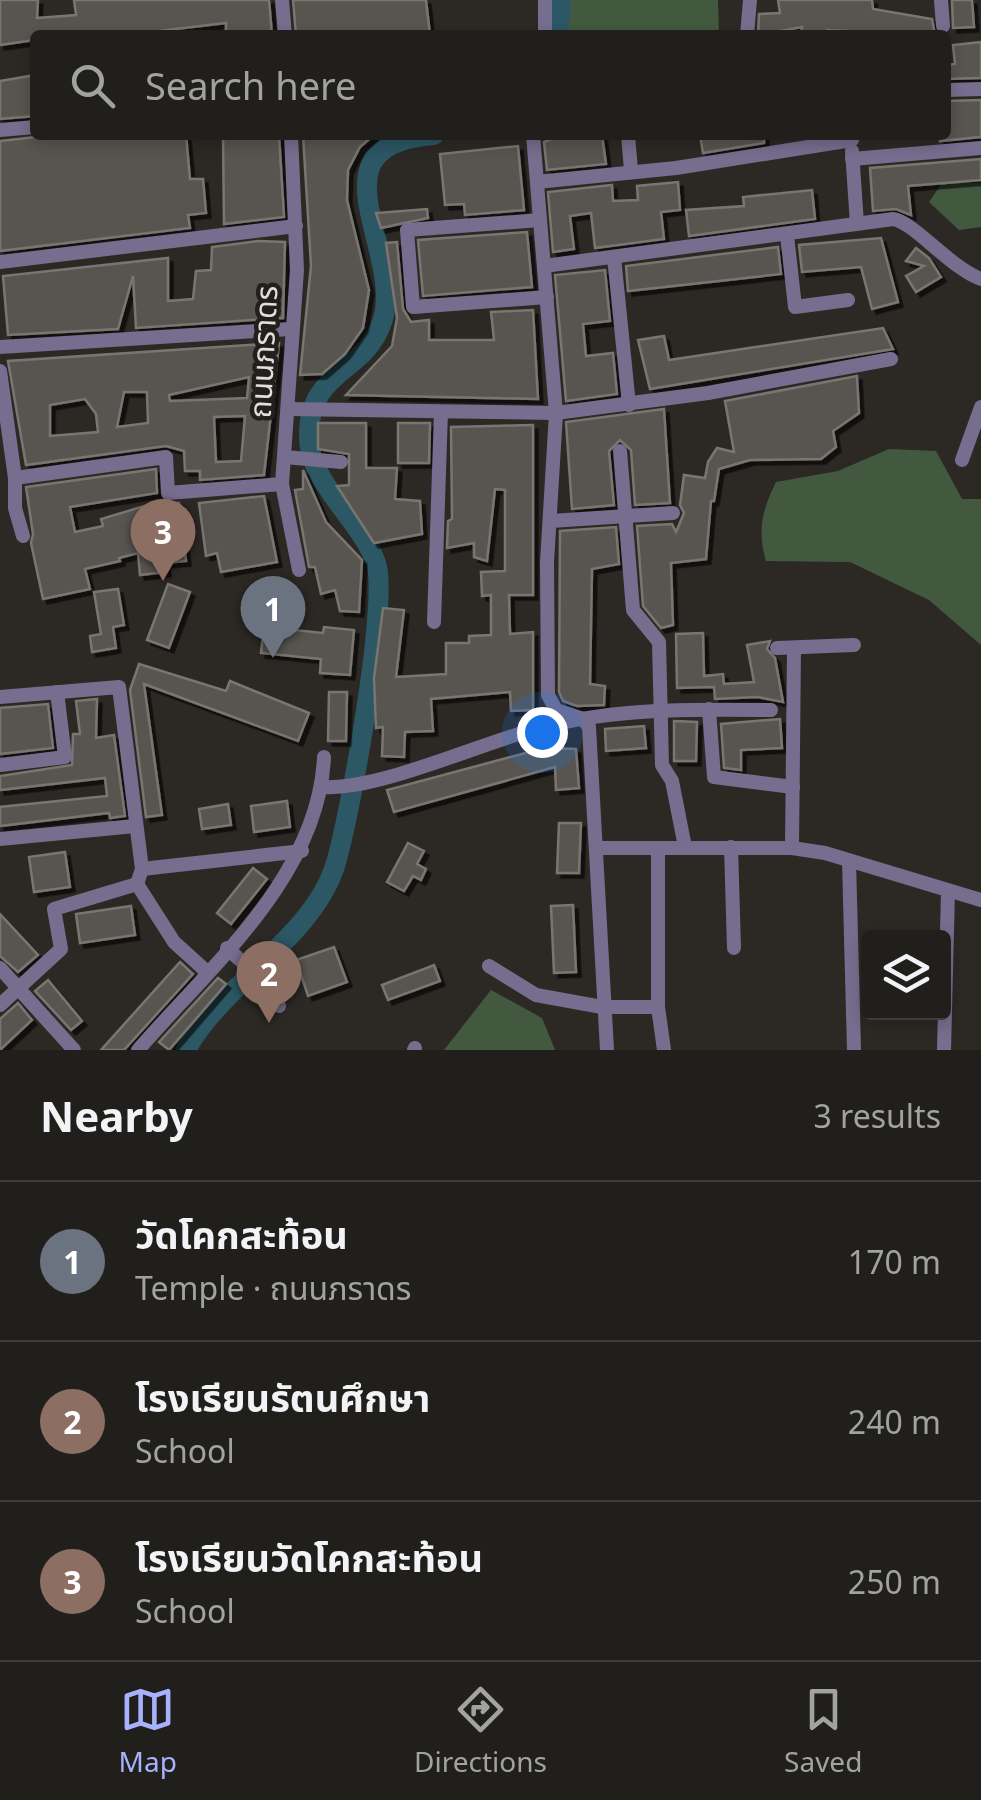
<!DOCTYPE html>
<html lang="en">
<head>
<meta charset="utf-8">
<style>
  :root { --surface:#211f1c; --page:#292725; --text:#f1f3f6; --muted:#a2a2a3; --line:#3e3d3b; --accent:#a7b1fc }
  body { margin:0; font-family:"Noto Sans","Noto Sans Thai",sans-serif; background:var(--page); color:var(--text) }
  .controls { position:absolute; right:30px; bottom:30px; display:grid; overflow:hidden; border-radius:10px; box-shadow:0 5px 15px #0003 }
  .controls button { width:90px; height:90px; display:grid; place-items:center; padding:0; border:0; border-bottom:2px solid var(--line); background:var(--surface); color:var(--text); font:50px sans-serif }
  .you { position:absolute; left:542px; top:732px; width:35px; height:35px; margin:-25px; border:8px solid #fff; border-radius:50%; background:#1a73e8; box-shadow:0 0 0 15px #1a73e833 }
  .badge { display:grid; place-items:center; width:65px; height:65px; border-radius:50%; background:var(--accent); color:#fff; font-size:32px; font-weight:700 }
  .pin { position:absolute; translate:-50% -82px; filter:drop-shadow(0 2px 5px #0008) }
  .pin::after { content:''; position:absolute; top:52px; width:35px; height:30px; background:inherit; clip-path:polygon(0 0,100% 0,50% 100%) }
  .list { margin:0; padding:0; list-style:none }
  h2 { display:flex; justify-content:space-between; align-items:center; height:130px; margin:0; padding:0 40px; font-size:42px }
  h2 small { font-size:32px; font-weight:400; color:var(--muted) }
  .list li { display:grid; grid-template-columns:65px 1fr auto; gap:30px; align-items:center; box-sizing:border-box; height:160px; padding:0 40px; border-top:2px solid var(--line) }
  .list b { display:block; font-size:38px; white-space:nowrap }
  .list p { margin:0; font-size:32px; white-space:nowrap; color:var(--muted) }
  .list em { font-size:32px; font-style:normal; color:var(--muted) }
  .icon { flex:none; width:55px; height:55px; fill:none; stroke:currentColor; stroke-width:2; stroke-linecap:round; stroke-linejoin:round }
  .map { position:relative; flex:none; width:981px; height:1050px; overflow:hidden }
  .search { position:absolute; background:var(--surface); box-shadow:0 5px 15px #0003; left:30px; right:30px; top:30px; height:110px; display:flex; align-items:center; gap:25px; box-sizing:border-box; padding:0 35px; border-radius:10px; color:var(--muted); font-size:38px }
  .sheet { height:610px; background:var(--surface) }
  nav { display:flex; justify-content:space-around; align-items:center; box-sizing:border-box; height:140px; border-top:2px solid var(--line); background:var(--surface); font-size:28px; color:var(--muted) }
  nav a { display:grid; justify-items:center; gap:5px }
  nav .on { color:var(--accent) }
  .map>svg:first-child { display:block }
  .green { fill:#43593f }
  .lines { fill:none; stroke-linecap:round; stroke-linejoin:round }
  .river { stroke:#2c5764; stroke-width:20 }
  .building { fill:#595551; stroke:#797571; stroke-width:2.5; fill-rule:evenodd; filter:url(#shadow) }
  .minor { stroke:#766e8e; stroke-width:14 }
  .labels { text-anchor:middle; stroke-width:9; stroke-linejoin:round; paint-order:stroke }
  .street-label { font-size:30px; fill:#e1dfdd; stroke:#221f1c }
</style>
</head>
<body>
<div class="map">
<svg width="981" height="1050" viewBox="0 0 981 1050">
  <defs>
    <filter id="shadow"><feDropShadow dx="4.5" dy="4.5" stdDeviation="0" flood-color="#0009"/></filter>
  </defs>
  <rect width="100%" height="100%" fill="#2c2925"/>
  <g class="green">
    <polygon points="545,0 718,0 719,35 545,35"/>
    <polygon points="942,183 981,183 981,227 959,230 929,202"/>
    <path d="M 889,449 L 936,451 L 962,499 L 981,499 L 981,645 L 929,600 L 850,562 L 766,561 C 757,529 762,511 776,482 L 838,471 Z"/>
    <polygon points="491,990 542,1018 555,1050 444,1050"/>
  </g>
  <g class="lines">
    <g class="river">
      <polyline points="558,35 561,0"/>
      <path d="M 186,1050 C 222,984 310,939 334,869 C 349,824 389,602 376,563 C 361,520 309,483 309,437 C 308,369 365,374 382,322 C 406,252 305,144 434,135"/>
    </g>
  </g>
  <g class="building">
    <polygon points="0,0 38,0 37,18 76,15 74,0 269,0 272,35 226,35 226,23 126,35 35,35 35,40 0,45"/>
    <polygon points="293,0 426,0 430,35 296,35"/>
    <polygon points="778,0 872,0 873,9 932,19 935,35 827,30 826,35 801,35 802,27 758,35 759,14 780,13"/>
    <polygon points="952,0 972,0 974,27 953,28"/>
    <polygon points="981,42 981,78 946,79 946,65 955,64 953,45"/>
    <polygon points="35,75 35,116 0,119 0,81"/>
    <polygon points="981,100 981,137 940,141 940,135 946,135 946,101"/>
    <polygon points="53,135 186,135 190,179 203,179 206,213 188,215 190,228 0,251 0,141"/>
    <polygon points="223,135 279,135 284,217 224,224"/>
    <polygon points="303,135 374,135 360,147 348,170 347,200 369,290 363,328 345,354 322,374 300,375 311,266"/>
    <polygon points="560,135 602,135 606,164 547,170 544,142"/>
    <polygon points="700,135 764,135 764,143 703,153"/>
    <polygon points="518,146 524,210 465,215 464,204 445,205 440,154"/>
    <polygon points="981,159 981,180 908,186 911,215 896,209 873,211 870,168"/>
    <polygon points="678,182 680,210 661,212 664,239 595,248 591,213 570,216 574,249 553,252 548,192 612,185 613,201 638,200 637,186"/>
    <polygon points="812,190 815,219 689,236 686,210 744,206 743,197"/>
    <polygon points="427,209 428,218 381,228 376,213"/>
    <polygon points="527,232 532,287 423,296 418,240"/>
    <polygon points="881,238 898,302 872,309 861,267 802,272 799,245"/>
    <polygon points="258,241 285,242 283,318 136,328 133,276 118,329 8,335 3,276 168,258 168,301 193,299 196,271 211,270 212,247"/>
    <polygon points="397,242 403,309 411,322 429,320 429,340 494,340 491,312 533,310 538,399 346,395 392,346 397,318 386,243"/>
    <polygon points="778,247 781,274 628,291 626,266"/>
    <polygon points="916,248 929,258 941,277 916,292 906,276 924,266 906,261"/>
    <polygon points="605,270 610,321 583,324 586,356 613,353 617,394 566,401 555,275"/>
    <polygon points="883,328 893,349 650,389 638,340 664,336 669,360"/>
    <path d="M 279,343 L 264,475 L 200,480 L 200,471 L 185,471 L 184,451 L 166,446 L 26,465 L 8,361 ZM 249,377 L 247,398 L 170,401 L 169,395 ZM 124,392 L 147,392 L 148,423 L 117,427 ZM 85,399 L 96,414 L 98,432 L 50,436 L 50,405 ZM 245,416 L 241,461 L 216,462 L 214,417 Z"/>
    <polygon points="857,376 859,413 833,431 836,447 821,459 750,460 719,469 714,501 711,501 706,559 671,563 673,625 661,628 643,606 637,526 672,524 676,532 684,513 680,505 684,475 705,478 708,462 717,448 734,452 725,401"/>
    <polygon points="664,409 670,503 635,505 631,450 620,440 609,451 614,505 572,509 566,422"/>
    <polygon points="318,423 366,423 366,468 397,468 395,499 420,501 422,534 374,543 337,486 349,485 349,454 318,449"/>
    <polygon points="398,423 430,423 429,463 398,463"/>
    <polygon points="533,425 533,595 509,595 510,634 533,632 533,710 511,711 510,692 431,699 433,731 405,732 404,757 382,756 383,727 376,728 374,678 383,608 404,610 396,677 446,674 446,643 469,643 469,636 491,635 491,595 482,596 481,572 505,571 505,490 495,489 487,561 474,557 474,543 447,548 448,521 452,519 451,427"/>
    <polygon points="156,469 157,493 70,507 75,532 103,526 101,519 158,502 179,503 186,561 165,563 166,572 140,575 138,553 119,558 120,561 85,569 90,589 43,599 31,543 33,534 26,487"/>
    <polygon points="303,470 326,522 362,560 359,612 340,611 335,590 321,594 315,567 309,567 295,490 303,489"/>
    <polygon points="264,496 277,562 221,572 217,553 206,556 199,503"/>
    <polygon points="616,527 619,564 592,569 590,684 605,686 604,705 577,706 563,701 559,692 560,531"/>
    <polygon points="168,584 190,592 169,648 147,640"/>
    <polygon points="118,589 124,625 113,627 116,648 92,652 90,636 101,634 94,592"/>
    <polygon points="264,627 323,633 324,627 354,630 350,675 320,673 321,659 261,653"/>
    <polygon points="703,633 704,676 723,674 724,684 754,682 747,645 770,641 767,649 775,658 783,702 757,697 715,699 714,687 677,688 676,634"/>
    <polygon points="139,664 226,691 230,681 309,713 298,741 144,684 162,815 146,817 130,690"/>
    <polygon points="329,692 347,692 346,741 328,741"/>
    <polygon points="97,699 96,738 114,735 125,816 110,818 109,813 0,826 0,807 107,796 105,778 0,790 0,776 72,765 73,734 80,734 76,701"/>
    <polygon points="48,704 53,748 0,754 0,708"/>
    <polygon points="780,719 782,748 741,750 741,770 724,768 721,724"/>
    <polygon points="674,721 697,722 696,761 674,761"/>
    <polygon points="644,726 646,748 606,751 605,729"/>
    <polygon points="544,748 576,749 579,788 556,790 555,767 394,812 387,790"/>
    <polygon points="287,801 290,827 254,832 251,806"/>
    <polygon points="228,804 231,825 202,829 199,809"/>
    <polygon points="559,823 581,823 579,873 557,873"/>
    <polygon points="408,843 424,851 417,864 426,869 421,880 413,876 404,891 387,882"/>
    <polygon points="65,852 70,887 34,892 29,857"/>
    <polygon points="253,868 267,879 231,924 217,913"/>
    <polygon points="573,905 576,972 554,973 551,906"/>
    <polygon points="131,906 135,935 80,943 76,914"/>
    <polygon points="0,914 38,955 18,972 0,956"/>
    <polygon points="334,947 347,982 308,996 296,960"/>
    <polygon points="180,962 193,974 124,1050 101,1050"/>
    <polygon points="434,965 440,981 388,1000 382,985"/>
    <polygon points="218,978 226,984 169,1050 159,1042"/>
    <polygon points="48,980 82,1021 71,1030 35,991"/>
    <polygon points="18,1003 32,1020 0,1050 0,1019"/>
  </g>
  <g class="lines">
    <g class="minor">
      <polyline points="282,0 285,35"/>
      <polyline points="941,0 943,26"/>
      <polyline points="545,35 545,0"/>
      <polyline points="747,35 750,0"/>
      <polyline points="946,90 981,89"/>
      <polyline points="0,130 35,127"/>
      <polyline points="291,135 297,270 282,484 299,570"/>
      <polyline points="533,135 556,413 547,562 548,695 556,710 583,719 589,727 607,1050"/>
      <polyline points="628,135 631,170"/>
      <polyline points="852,151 857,224"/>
      <polyline points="852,159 981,148"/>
      <polyline points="537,182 676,168 852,140"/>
      <polyline points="540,220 407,230 413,307 547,297"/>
      <polyline points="787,235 795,307 848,300"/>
      <polyline points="614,257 629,405"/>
      <polyline points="0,262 296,226"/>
      <path d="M 544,266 L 893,219 C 914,222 949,267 981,279"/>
      <polyline points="0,347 290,329"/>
      <polyline points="0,371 15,478 15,508 23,536"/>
      <polyline points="288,409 556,413 708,393 891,359"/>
      <polyline points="620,451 633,610 659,642 662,765 672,781 685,847"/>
      <polyline points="285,457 341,462"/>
      <polyline points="962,460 981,407"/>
      <polyline points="15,478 166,457 168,493 282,484"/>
      <polyline points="551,521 673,513"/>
      <polyline points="434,622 441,412"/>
      <polyline points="777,648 854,645"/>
      <polyline points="0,697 119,687 142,869 137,884 174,942 206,971"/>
      <polyline points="709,709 714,777 793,787"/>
      <polyline points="0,765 65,757 57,692"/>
      <path d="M 323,787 C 381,790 482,742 543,727 C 618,708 694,709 771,710"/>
      <polyline points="0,839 135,826"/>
      <polyline points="731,847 734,948"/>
      <polyline points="596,848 792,848 825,853 981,900"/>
      <polyline points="658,848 658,1007 664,1050"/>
      <polyline points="792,848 794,648"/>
      <polyline points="849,861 854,1050"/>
      <polyline points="142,869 302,851"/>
      <polyline points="227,948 261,979 279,1006"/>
      <polyline points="489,966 536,995 602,1007 658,1007"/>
      <polyline points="0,968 74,1050"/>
      <polyline points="0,1005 61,949 54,909 137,884"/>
      <path d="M 138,1050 C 211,966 319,875 324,757"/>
      <polyline points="414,1050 415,1048"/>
      <polyline points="944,1050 948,891"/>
    </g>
  </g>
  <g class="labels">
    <g class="street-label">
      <text transform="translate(264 352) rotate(-87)" y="10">ถนนภราดร</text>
    </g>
  </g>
</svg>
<div class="controls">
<button><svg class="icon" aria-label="layers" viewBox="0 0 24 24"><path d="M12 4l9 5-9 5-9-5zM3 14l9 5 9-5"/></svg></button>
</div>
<div class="you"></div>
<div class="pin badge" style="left:273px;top:658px;background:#6b7280">1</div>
<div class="pin badge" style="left:269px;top:1023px;background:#8d6e63">2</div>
<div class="pin badge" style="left:163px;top:581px;background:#8d6e63">3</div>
<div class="search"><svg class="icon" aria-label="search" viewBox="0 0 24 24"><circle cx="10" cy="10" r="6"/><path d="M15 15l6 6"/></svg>Search here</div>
</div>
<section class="sheet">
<h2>Nearby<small>3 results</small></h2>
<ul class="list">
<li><span class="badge" style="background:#6b7280">1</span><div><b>วัดโคกสะท้อน</b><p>Temple · ถนนภราดร</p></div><em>170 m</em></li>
<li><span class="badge" style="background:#8d6e63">2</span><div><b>โรงเรียนรัตนศึกษา</b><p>School</p></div><em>240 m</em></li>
<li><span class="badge" style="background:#8d6e63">3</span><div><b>โรงเรียนวัดโคกสะท้อน</b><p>School</p></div><em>250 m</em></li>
</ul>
</section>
<nav>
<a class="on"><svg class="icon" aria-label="map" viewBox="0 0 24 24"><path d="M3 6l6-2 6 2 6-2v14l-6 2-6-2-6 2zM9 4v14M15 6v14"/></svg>Map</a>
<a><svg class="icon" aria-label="directions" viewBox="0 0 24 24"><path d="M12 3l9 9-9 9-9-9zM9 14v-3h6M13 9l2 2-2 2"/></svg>Directions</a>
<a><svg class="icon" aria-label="saved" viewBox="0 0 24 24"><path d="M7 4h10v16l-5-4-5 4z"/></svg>Saved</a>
</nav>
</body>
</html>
